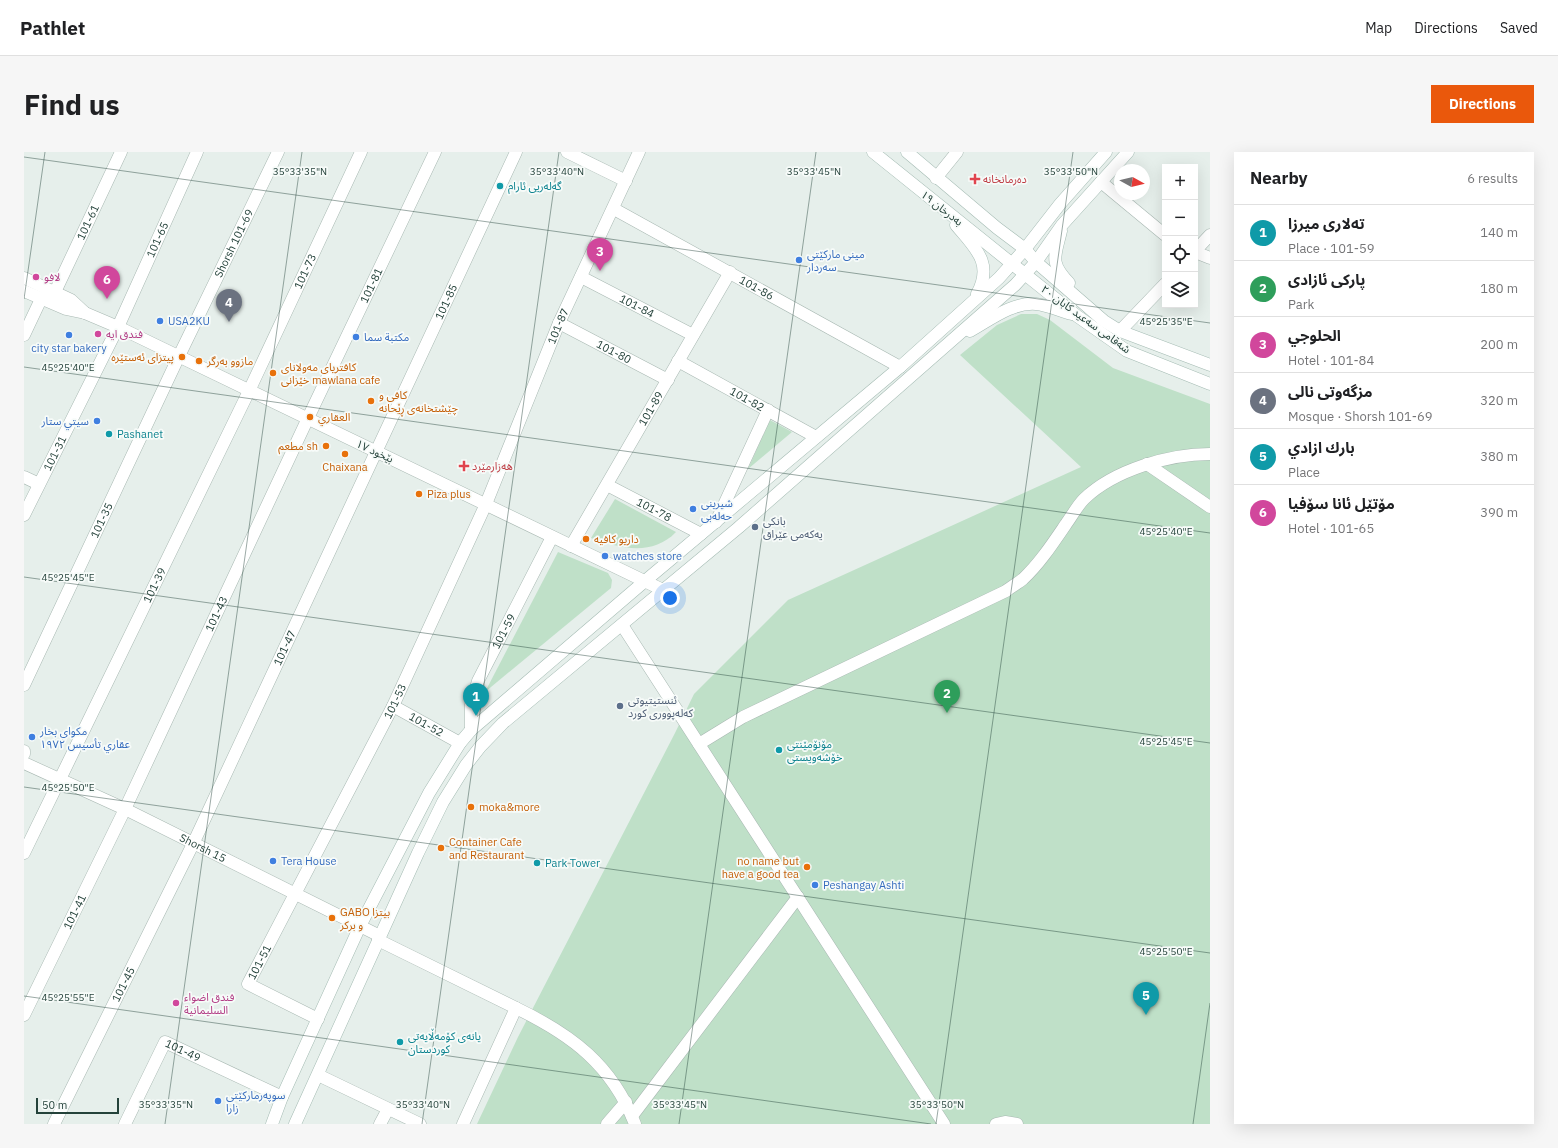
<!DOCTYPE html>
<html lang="en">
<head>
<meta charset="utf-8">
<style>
  :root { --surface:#fff; --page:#f6f6f6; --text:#202124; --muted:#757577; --line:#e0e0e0; --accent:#ea580c }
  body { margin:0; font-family:"IBM Plex Sans","Noto Sans Arabic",sans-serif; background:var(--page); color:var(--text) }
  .controls { position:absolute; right:12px; top:12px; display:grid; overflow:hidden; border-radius:0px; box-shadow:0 4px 16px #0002 }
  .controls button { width:36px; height:36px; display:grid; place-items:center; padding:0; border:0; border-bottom:1px solid var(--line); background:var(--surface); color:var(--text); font:20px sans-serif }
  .compass { position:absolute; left:1090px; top:12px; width:36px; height:36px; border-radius:50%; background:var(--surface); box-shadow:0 4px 16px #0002; rotate:98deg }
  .scale { position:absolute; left:12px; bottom:10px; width:83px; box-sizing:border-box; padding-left:4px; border:2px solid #24423a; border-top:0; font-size:11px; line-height:14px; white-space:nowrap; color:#24423a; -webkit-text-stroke:3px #f7fbf9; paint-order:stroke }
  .you { position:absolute; left:646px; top:446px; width:14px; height:14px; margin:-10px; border:3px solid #fff; border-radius:50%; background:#1a73e8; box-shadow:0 0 0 6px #1a73e833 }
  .badge { display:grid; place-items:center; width:26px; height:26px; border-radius:50%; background:var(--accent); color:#fff; font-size:13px; font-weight:700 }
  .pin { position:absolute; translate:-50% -33px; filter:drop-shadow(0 1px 2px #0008) }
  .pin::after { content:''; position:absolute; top:21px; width:14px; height:12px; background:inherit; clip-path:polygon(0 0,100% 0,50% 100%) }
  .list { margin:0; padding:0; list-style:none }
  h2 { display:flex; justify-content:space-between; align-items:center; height:52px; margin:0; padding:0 16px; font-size:17px }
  h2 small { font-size:13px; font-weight:400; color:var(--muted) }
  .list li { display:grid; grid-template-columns:26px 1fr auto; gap:12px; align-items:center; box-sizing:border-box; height:56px; padding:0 16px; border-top:1px solid var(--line) }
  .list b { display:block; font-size:15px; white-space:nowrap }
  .list p { margin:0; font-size:13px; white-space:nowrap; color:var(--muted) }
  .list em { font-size:13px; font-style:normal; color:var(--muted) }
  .icon { flex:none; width:22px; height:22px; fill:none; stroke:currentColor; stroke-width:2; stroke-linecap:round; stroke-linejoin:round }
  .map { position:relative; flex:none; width:1186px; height:972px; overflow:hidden; border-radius:0px }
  header { display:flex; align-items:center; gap:24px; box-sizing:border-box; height:56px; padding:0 20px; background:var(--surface); border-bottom:1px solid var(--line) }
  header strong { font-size:19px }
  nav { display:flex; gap:22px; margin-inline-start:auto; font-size:14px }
  .intro { display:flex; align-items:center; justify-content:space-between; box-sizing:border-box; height:96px; padding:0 24px }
  h1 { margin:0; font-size:28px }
  .button { padding:10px 18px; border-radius:0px; background:var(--accent); color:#fff; font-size:14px; font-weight:700 }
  main { display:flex; gap:24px; padding:0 24px }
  aside { flex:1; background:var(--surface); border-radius:0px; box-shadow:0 4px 16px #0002 }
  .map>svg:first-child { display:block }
  .green { fill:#bfe0c8 }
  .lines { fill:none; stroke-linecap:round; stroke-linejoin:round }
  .minor-casing { stroke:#a8b8b2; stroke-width:13 }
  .tertiary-casing { stroke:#a8b8b2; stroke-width:13 }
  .secondary-casing { stroke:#a4bbb3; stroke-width:13 }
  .minor { stroke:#fff; stroke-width:12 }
  .tertiary { stroke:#fff; stroke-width:12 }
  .secondary { stroke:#fff; stroke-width:12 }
  .ticks { fill:none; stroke:#24423a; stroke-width:1; stroke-opacity:0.45 }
  .health-dot { fill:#e0444e; stroke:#f7fbf9; stroke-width:1.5 }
  .culture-dot { fill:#0f9aa8; stroke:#f7fbf9; stroke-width:1.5 }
  .shop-dot { fill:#3f7fe0; stroke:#f7fbf9; stroke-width:1.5 }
  .hotel-dot { fill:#d1479c; stroke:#f7fbf9; stroke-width:1.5 }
  .food-dot { fill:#e8710a; stroke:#f7fbf9; stroke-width:1.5 }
  .service-dot { fill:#5c6f8a; stroke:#f7fbf9; stroke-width:1.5 }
  .labels { text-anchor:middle; stroke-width:3.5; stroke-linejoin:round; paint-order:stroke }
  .health-label { font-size:11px; fill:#be3a42; stroke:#f7fbf9; text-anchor:start }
  .culture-label { font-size:11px; fill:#0d838f; stroke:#f7fbf9; text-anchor:start }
  .street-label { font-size:11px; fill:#24423a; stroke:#f7fbf9 }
  .shop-label { font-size:11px; fill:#366cbe; stroke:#f7fbf9; text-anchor:start }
  .hotel-label { font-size:11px; fill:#b23c85; stroke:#f7fbf9; text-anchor:start }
  .food-label { font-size:11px; fill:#c56008; stroke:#f7fbf9; text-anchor:start }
  .service-label { font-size:11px; fill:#4e5e75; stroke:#f7fbf9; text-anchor:start }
  .ticks-label { font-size:10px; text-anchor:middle; fill:#24423a; stroke:#f7fbf9; stroke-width:3.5; stroke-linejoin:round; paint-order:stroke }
</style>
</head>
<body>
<header>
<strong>Pathlet</strong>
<nav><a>Map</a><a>Directions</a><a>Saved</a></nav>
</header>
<div class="intro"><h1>Find us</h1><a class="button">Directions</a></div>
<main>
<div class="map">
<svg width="1186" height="972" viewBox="0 0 1186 972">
  <rect width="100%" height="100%" fill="#e6efeb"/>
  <g class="green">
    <polygon points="997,162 1013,162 1026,168 1089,216 1186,252 1186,972 453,972 494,885 651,581 670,542 764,448 1057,315 936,203 973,173"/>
    <polygon points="746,268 768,280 724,317"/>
    <path d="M 591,347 L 652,380 C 628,405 595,396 567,386 Z"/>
    <polygon points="534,400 584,421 588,428 587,436 461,540"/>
  </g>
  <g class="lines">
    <g class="minor-casing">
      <g id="minor">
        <polyline points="543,0 602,29"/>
        <polyline points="912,26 933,0"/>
        <polyline points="1077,30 1141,83"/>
        <path id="s1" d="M 590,57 L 876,215"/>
        <polyline points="1171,99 1186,83"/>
        <polyline points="1171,100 1186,106"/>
        <path id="s2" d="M 557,125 L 669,183"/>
        <path id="s3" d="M 31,140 L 97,0"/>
        <path id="s4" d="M 535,171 L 644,228"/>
        <polyline points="1096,179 1141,132"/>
        <polyline points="0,183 17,147"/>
        <path id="s5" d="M 654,209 L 792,285"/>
        <polyline points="1123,312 1186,355"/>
        <polyline points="0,325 15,332"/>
        <path id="s6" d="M 583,333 L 677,382"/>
        <path id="s7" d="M 0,363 L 94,175 L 173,0"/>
        <polyline points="692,370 744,258"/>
        <path id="s8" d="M 547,394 L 706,120"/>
        <polyline points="598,473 920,972"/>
        <path id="s9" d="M 0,533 L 155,204 L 254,0"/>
        <path id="s10" d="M 369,554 L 436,591"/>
        <path id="s11" d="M 447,578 L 447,553 L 454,529 L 528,385"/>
        <path d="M 675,592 L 719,565 L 982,439 C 987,435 994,431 999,427 C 1016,411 1029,391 1042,372 C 1048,364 1053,354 1060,347 C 1090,318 1145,302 1186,302"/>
        <polyline points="0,599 0,602"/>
        <path id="s12" d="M 0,611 L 101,657 L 356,784"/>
        <path id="s13" d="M 0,701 L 225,239 L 337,0"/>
        <polyline points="354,788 492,856 439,972"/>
        <path d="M 492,856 C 548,883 588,913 611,972"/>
        <path id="s14" d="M 0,863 L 101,657 L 284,266 L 411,0"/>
        <path id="s15" d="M 294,867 L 224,832 L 369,554 L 462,352 L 535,171 L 615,0"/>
        <polyline points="294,923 396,972"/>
        <polyline points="608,964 774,745"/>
        <path id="s16" d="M 30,972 L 169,692 L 492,0"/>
        <path id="s17" d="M 101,972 L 141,890 L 258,945"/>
        <polyline points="356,972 364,957"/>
        <polyline points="583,972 602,950"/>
        <polyline points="972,972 981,970 993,972"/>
      </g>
    </g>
    <g class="tertiary-casing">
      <g id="tertiary">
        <polyline points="0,126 47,148 61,161"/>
        <polyline points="0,139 42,157 61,161 94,175 639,438"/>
      </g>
    </g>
    <g class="secondary-casing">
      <g id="secondary">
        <polyline points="849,0 1053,164 1103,199 1186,232"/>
        <polyline points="883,0 973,76 1001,97 1012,110 1080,169 1096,179 1186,213"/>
        <path d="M 932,73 C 951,96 970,111 953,142"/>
        <path d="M 1037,79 C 1031,105 1025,110 1045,131"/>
        <path d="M 946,179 C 966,168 988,150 1012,152 C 1024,153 1036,159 1048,162"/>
        <polyline points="248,972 258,945 336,774 405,641 436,591 447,578 621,429 876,215 975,126 1001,97 1036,52 1082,0"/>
        <polyline points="271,972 394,701 419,650 442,613 456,595 479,571 714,376 991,133 1012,110 1038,73 1104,0"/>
      </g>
    </g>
    <use href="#minor" class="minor"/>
    <use href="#tertiary" class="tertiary"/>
    <use href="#secondary" class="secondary"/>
  </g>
  <path class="ticks" d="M 0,5 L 1186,171M 0,147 L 21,0M 0,215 L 1186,381M 0,425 L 1186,591M 0,635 L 1186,801M 0,844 L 907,972M 141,972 L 278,0M 398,972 L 535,0M 655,972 L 792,0M 912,972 L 1049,0M 1169,972 L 1186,851"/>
  <g class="health-dot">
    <path d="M949 21h4v4h4v4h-4v4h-4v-4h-4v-4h4z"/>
    <path d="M438 308h4v4h4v4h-4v4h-4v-4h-4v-4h4z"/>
  </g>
  <g class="culture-dot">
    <circle cx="476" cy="34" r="4"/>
    <circle cx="85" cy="282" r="4"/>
    <circle cx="755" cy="598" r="4"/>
    <circle cx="513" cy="711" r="4"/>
    <circle cx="376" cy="890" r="4"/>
  </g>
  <g class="shop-dot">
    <circle cx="775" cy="108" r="4"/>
    <circle cx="136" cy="169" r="4"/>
    <circle cx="45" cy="183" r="4"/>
    <circle cx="332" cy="185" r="4"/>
    <circle cx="73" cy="269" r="4"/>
    <circle cx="669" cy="357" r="4"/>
    <circle cx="581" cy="404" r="4"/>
    <circle cx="8" cy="585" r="4"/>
    <circle cx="249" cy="709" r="4"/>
    <circle cx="791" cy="733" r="4"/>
    <circle cx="194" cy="949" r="4"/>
  </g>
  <g class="hotel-dot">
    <circle cx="12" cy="125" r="4"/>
    <circle cx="74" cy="182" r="4"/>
    <circle cx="152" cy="851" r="4"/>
  </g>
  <g class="food-dot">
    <circle cx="158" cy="205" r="4"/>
    <circle cx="175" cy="209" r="4"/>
    <circle cx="249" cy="221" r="4"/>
    <circle cx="347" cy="249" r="4"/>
    <circle cx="286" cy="265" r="4"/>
    <circle cx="302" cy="294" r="4"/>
    <circle cx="321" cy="302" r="4"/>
    <circle cx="395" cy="342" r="4"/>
    <circle cx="562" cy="387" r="4"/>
    <circle cx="447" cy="655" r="4"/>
    <circle cx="417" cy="696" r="4"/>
    <circle cx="783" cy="715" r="4"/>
    <circle cx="308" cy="766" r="4"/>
  </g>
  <g class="service-dot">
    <circle cx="731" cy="375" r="4"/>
    <circle cx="596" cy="554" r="4"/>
  </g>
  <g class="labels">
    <g class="health-label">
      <text x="959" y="31">دەرمانخانە</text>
      <text x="448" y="318">هەزارمێرد</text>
    </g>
    <g class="culture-label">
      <text x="484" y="38">گەلەریی ئارام</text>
      <text x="93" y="286">Pashanet</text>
      <text x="763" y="596">مۆنۆمێنتی<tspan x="763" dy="13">خۆشەویستی</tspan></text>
      <text x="521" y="715">Park Tower</text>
      <text x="384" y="888">یانەی کۆمەڵایەتی<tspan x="384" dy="13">کوردستان</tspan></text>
    </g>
    <g class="street-label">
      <text transform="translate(918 56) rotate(38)" y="4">بەدرخان ١٩</text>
      <text dy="4" stroke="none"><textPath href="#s3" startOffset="77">101-61</textPath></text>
      <text dy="4" stroke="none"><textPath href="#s7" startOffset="306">101-65</textPath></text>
      <text dy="4" stroke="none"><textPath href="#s9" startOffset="489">Shorsh 101-69</textPath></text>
      <text dy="4" stroke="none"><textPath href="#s13" startOffset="646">101-73</textPath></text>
      <text dy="4" stroke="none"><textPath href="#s14" startOffset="808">101-81</textPath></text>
      <text dy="4" stroke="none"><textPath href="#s1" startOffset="163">101-86</textPath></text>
      <text dy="4" stroke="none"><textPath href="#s16" startOffset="911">101-85</textPath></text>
      <text dy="4" stroke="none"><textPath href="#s2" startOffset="63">101-84</textPath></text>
      <text transform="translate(1062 167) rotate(36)" y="4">شەقامی سەعید کابان ٢٠</text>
      <text dy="4" stroke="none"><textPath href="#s15" startOffset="806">101-87</textPath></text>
      <text dy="4" stroke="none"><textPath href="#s4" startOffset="62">101-80</textPath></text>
      <text dy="4" stroke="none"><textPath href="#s5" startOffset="79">101-82</textPath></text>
      <text dy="4" stroke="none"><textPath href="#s8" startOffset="159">101-89</textPath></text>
      <text transform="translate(351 299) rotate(25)" y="4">بێخود ١٧</text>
      <text dy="4" stroke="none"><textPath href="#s7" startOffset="69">101-31</textPath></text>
      <text dy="4" stroke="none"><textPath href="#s6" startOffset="53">101-78</textPath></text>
      <text dy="4" stroke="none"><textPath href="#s9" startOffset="182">101-35</textPath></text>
      <text dy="4" stroke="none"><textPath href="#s13" startOffset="298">101-39</textPath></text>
      <text dy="4" stroke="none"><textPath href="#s14" startOffset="445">101-43</textPath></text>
      <text dy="4" stroke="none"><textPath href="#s11" startOffset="106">101-59</textPath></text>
      <text dy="4" stroke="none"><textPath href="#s16" startOffset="529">101-47</textPath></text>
      <text dy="4" stroke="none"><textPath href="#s15" startOffset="397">101-53</textPath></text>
      <text dy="4" stroke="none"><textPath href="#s10" startOffset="38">101-52</textPath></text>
      <text dy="4" stroke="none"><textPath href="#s12" startOffset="198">Shorsh 15</textPath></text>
      <text dy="4" stroke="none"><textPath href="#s14" startOffset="115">101-41</textPath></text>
      <text dy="4" stroke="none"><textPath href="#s15" startOffset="103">101-51</textPath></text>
      <text dy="4" stroke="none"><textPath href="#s16" startOffset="156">101-45</textPath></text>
      <text dy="4" stroke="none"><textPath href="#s17" startOffset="111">101-49</textPath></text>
    </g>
    <g class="shop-label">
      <text x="783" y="106">مینی مارکێتی<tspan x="783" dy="13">سەردار</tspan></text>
      <text x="144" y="173">USA2KU</text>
      <text x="340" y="189">مكتبة سما</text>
      <text x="45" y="200" text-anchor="middle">city star bakery</text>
      <text x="65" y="273" text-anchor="end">سيتي ستار</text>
      <text x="677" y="355">شیرینی<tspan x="677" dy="13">حەلەبی</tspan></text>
      <text x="589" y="408">watches store</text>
      <text x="16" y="583">مكواي بخار<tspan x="16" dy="13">عقاري تأسيس ١٩٧٢</tspan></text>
      <text x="257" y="713">Tera House</text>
      <text x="799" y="737">Peshangay Ashti</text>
      <text x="202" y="947">سوپەرمارکێتی<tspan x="202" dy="13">زارا</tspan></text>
    </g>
    <g class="hotel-label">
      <text x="20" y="129">لافو</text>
      <text x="82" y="186">فندق ايه</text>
      <text x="160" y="849">فندق اضواء<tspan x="160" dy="13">السليمانية</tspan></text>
    </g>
    <g class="food-label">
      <text x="150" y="209" text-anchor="end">پیتزای ئەستێرە</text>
      <text x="183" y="213">مازوو بەرگر</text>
      <text x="257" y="219">کافتریای مەولانای<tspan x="257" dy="13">خێزانی mawlana cafe</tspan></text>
      <text x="355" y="247">کافی و<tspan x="355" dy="13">چێشتخانەی ڕێحانە</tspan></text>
      <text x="294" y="269">العقاري</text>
      <text x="294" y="298" text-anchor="end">مطعم sh</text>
      <text x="321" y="319" text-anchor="middle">Chaixana</text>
      <text x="403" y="346">Piza plus</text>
      <text x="570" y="391">داریو کافیە</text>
      <text x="455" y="659">moka&amp;more</text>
      <text x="425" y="694">Container Cafe<tspan x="425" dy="13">and Restaurant</tspan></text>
      <text x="775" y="713" text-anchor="end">no name but<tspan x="775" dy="13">have a good tea</tspan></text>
      <text x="316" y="764">GABO بيتزا<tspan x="316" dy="13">و بركر</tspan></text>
    </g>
    <g class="service-label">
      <text x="739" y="373">بانکی<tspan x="739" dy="13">یەکەمی عێراق</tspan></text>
      <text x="604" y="552">ئنستیتیوتی<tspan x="604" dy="13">کەلەپووری کورد</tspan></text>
    </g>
  </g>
  <g class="ticks-label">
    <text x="276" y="23">35°33'35"N</text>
    <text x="533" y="23">35°33'40"N</text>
    <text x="790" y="23">35°33'45"N</text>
    <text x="1047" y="23">35°33'50"N</text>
    <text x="1142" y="173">45°25'35"E</text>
    <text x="44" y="219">45°25'40"E</text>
    <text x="1142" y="383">45°25'40"E</text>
    <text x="44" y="429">45°25'45"E</text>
    <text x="1142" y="593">45°25'45"E</text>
    <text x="44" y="639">45°25'50"E</text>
    <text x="1142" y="803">45°25'50"E</text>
    <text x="44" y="849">45°25'55"E</text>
    <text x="142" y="956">35°33'35"N</text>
    <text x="399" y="956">35°33'40"N</text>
    <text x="656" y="956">35°33'45"N</text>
    <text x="913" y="956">35°33'50"N</text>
  </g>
</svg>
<div class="controls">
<button>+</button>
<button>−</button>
<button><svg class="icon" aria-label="locate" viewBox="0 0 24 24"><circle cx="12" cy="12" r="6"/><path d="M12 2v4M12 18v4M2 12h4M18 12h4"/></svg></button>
<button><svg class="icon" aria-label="layers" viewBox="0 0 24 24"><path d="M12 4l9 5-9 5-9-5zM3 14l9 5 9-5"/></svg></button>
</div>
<svg class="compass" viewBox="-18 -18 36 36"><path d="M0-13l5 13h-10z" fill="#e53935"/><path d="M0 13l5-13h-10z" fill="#757577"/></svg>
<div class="scale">50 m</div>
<div class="you"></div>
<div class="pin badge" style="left:452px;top:564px;background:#0f9aa8">1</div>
<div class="pin badge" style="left:923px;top:561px;background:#2e9e5b">2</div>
<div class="pin badge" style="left:576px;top:119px;background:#d1479c">3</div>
<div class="pin badge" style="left:205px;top:170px;background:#6b7280">4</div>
<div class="pin badge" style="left:1122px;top:863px;background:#0f9aa8">5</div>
<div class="pin badge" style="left:83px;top:147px;background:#d1479c">6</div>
</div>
<aside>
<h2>Nearby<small>6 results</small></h2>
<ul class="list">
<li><span class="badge" style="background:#0f9aa8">1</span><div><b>تەلاری میرزا</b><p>Place · 101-59</p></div><em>140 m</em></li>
<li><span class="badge" style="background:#2e9e5b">2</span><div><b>پارکی ئازادی</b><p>Park</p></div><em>180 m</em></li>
<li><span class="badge" style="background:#d1479c">3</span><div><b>الحلوجي</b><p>Hotel · 101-84</p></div><em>200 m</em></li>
<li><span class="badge" style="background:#6b7280">4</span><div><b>مزگەوتی نالی</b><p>Mosque · Shorsh 101-69</p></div><em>320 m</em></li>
<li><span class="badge" style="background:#0f9aa8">5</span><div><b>بارك ازادي</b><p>Place</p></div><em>380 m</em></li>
<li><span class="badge" style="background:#d1479c">6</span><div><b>مۆتێل ئانا سۆفیا</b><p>Hotel · 101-65</p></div><em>390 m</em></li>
</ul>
</aside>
</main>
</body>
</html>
